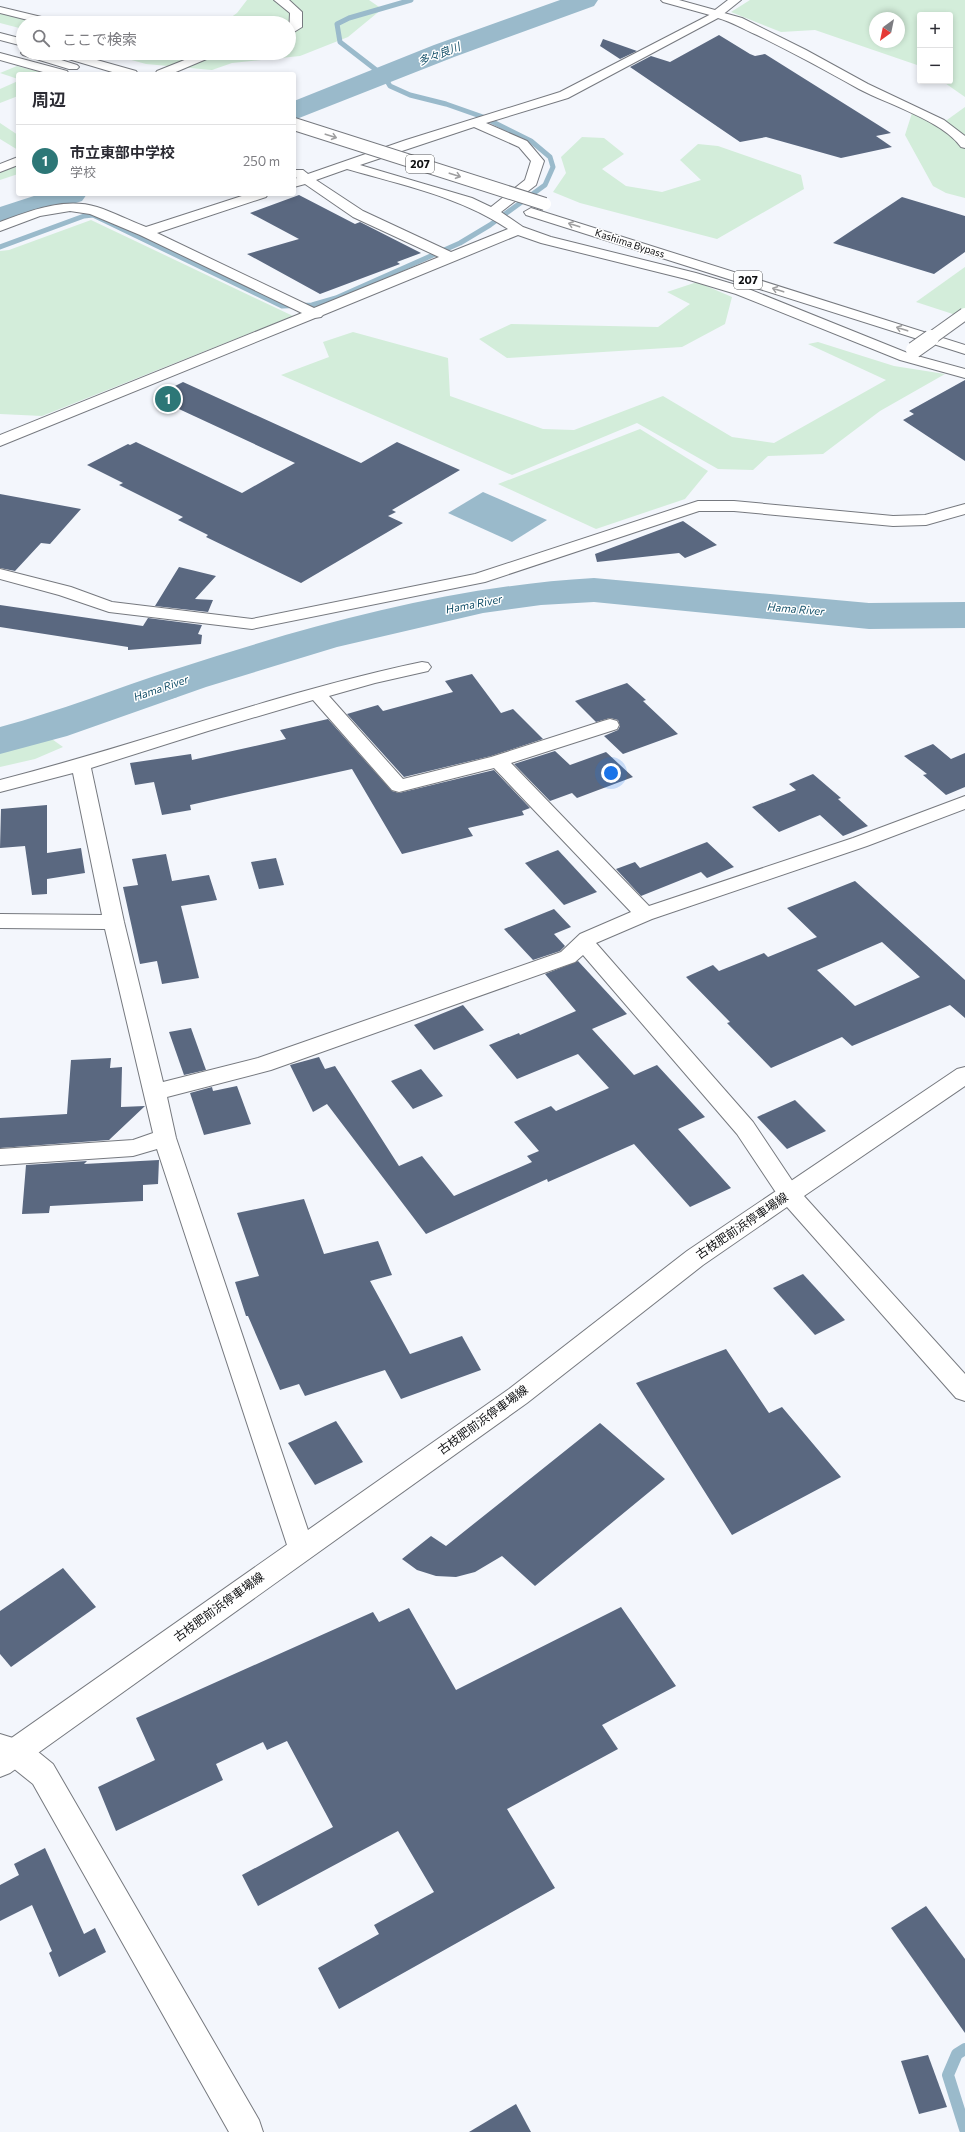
<!DOCTYPE html>
<html lang="ja">
<head>
<meta charset="utf-8">
<style>
  :root { --surface:#fff; --page:#f7f7f7; --text:#2b2b33; --muted:#7c7c81; --line:#e1e1e2; --accent:#2d7777 }
  body { margin:0; font-family:Commissioner,"Noto Sans JP",sans-serif; background:var(--page); color:var(--text) }
  .controls { position:absolute; right:12px; top:12px; display:grid; overflow:hidden; border-radius:4px; box-shadow:0 2px 6px #0003 }
  .controls button { width:36px; height:36px; display:grid; place-items:center; padding:0; border:0; border-bottom:1px solid var(--line); background:var(--surface); color:var(--text); font:20px sans-serif }
  .compass { position:absolute; left:869px; top:12px; width:36px; height:36px; border-radius:50%; background:var(--surface); box-shadow:0 2px 6px #0003; rotate:213deg }
  .you { position:absolute; left:611px; top:773px; width:14px; height:14px; margin:-10px; border:3px solid #fff; border-radius:50%; background:#1a73e8; box-shadow:0 0 0 6px #1a73e833 }
  .badge { display:grid; place-items:center; width:26px; height:26px; border-radius:50%; background:var(--accent); color:#fff; font-size:13px; font-weight:700 }
  .pin { position:absolute; translate:-50% -50%; border:2px solid #fff; box-shadow:0 1px 4px #0006 }
  .list { margin:0; padding:0; list-style:none }
  h2 { display:flex; justify-content:space-between; align-items:center; height:52px; margin:0; padding:0 16px; font-size:17px }
  h2 small { font-size:13px; font-weight:400; color:var(--muted) }
  .list li { display:grid; grid-template-columns:26px 1fr auto; gap:12px; align-items:center; box-sizing:border-box; height:72px; padding:0 16px; border-top:1px solid var(--line) }
  .list b { display:block; font-size:15px; white-space:nowrap }
  .list p { margin:0; font-size:13px; white-space:nowrap; color:var(--muted) }
  .list em { font-size:13px; font-style:normal; color:var(--muted) }
  .icon { flex:none; width:22px; height:22px; fill:none; stroke:currentColor; stroke-width:2; stroke-linecap:round; stroke-linejoin:round }
  .map { position:relative; flex:none; width:965px; height:2132px; overflow:hidden }
  .search { position:absolute; background:var(--surface); box-shadow:0 2px 6px #0003; left:16px; top:16px; width:280px; height:44px; display:flex; align-items:center; gap:10px; box-sizing:border-box; padding:0 14px; border-radius:22px; color:var(--muted); font-size:15px }
  .panel { position:absolute; background:var(--surface); box-shadow:0 2px 6px #0003; left:16px; top:72px; width:280px; height:124px; border-radius:4px }
  .map>svg:first-child { display:block }
  .green { fill:#d3edda; fill-rule:evenodd }
  .water { fill:#9abacb }
  .lines { fill:none; stroke-linecap:round; stroke-linejoin:round }
  .stream-far1 { stroke:#9abacb; stroke-width:5 }
  .stream { stroke:#9abacb; stroke-width:12 }
  .river { fill:#9abacb; fill-rule:evenodd }
  .building { fill:#5a6880; fill-rule:evenodd }
  .street-casing { stroke:#76797f; stroke-width:2 }
  .secondary-casing { stroke:#76797f; stroke-width:2 }
  .highway-casing { stroke:#76797f; stroke-width:2 }
  .street { fill:#fff; fill-rule:evenodd }
  .secondary { fill:#fff; fill-rule:evenodd }
  .highway { fill:#fff; fill-rule:evenodd }
  .street-bridge-far1-casing { stroke:#76797f; stroke-width:14; stroke-linecap:butt }
  .street-bridge-casing { stroke:#76797f; stroke-width:18; stroke-linecap:butt }
  .highway-bridge-casing { stroke:#76797f; stroke-width:14; stroke-linecap:butt }
  .street-bridge-far1 { stroke:#fff; stroke-width:12 }
  .street-bridge { stroke:#fff; stroke-width:16 }
  .highway-bridge { stroke:#fff; stroke-width:12 }
  .oneway { stroke:#9f9fa0 }
  .labels { text-anchor:middle; stroke-width:3; stroke-linejoin:round; paint-order:stroke }
  .far-street-label { font-size:10px; fill:#0e0f11; stroke:#fff }
  .far-water-label { font-size:11px; font-style:italic; fill:#15516a; stroke:#fff }
  .shield { fill:#fff; stroke:#565758; stroke-width:1 }
  .shield-label { font-size:11px; font-weight:bold; fill:#0e0f11 }
  .street-label { font-size:12px; fill:#0e0f11; stroke:#fff }
</style>
</head>
<body>
<div class="map">
<svg width="965" height="2132" viewBox="0 0 965 2132">
  <rect width="100%" height="100%" fill="#f3f6fc"/>
  <g class="green">
    <polygon points="247,0 369,0 382,9 348,37 300,56 232,63 212,70 146,64 106,53 289,53 289,23 223,23 237,13"/>
    <path d="M 750,0 L 965,0 L 965,97 L 942,81 L 950,81 L 950,15 L 920,15 L 920,66 L 815,30 L 781,32 L 731,12 ZM 875,18 L 899,18 L 899,42 L 875,42 Z"/>
    <polygon points="0,8 46,23 23,23 23,29 0,23"/>
    <polygon points="17,66 48,74 18,74 18,79 0,73"/>
    <polygon points="18,81 18,96 0,103 0,89"/>
    <polygon points="965,107 965,198 946,193 933,186 905,135 912,113 947,120"/>
    <polygon points="0,123 18,135 18,150 0,139"/>
    <polygon points="582,137 604,138 624,154 602,169 626,186 662,192 701,180 680,160 698,144 718,146 801,175 804,189 717,239 580,203 553,192 566,173 561,157"/>
    <polygon points="18,163 18,174 0,180 0,170"/>
    <polygon points="91,220 293,316 42,416 0,414 0,251 9,250"/>
    <polygon points="965,267 965,318 916,302"/>
    <polygon points="697,282 732,297 725,324 682,347 507,358 479,339 511,324 658,327 690,304 667,292"/>
    <polygon points="353,332 448,358 450,396 543,429 574,430 663,396 732,437 774,443 886,380 808,344 818,342 894,366 945,374 880,411 823,454 768,456 753,470 718,469 637,423 512,475 281,375 329,357 323,342"/>
    <polygon points="640,429 708,471 685,499 596,529 498,484"/>
    <polygon points="49,737 63,747 35,759 0,767 0,749"/>
  </g>
  <g class="water">
    <polygon points="483,492 547,520 512,542 448,513"/>
    <polygon points="163,680 177,697 49,737 0,749 0,734 45,723"/>
  </g>
  <g class="lines">
    <polyline class="stream-far1" points="0,247 84,216 93,215 282,306 312,305 336,298 460,243 490,225 545,185 553,167 550,157 531,141 483,117 446,104 410,95 390,86 384,76 340,42 337,24 349,18 411,0"/>
    <polyline class="stream" points="965,2049 957,2054 948,2075 965,2129"/>
    <g class="river">
      <polygon points="560,0 598,0 594,6 454,57 294,120 294,101 434,45"/>
      <polygon points="40,194 87,194 82,201 0,228 0,207"/>
      <path d="M 594,578 L 869,603 L 965,602 L 965,628 L 869,629 L 594,602 L 541,605 L 483,613 L 337,647 L 206,687 L 67,736 L 0,754 L 0,727 C 60,711 117,688 176,669 C 311,625 451,586 594,578 Z"/>
    </g>
  </g>
  <g class="building">
    <polygon points="719,35 750,54 755,56 765,54 891,133 876,136 892,147 841,158 766,137 740,142 630,67 651,56 670,62"/>
    <polygon points="603,39 637,51 620,59 600,46"/>
    <polygon points="299,195 355,224 360,222 421,253 397,262 400,264 320,294 247,254 299,239 250,213"/>
    <polygon points="902,197 965,216 965,252 934,274 833,243"/>
    <polygon points="965,380 965,461 903,420 914,414 909,411"/>
    <polygon points="183,382 361,463 397,442 460,470 392,510 396,512 388,516 403,523 301,583 206,537 208,535 178,520 183,517 119,485 123,483 87,465 128,444 130,445 136,442 242,493 295,463 153,397"/>
    <polygon points="0,494 81,509 50,544 41,543 15,571 0,568"/>
    <polygon points="683,521 717,545 685,558 679,553 597,562 595,554"/>
    <polygon points="179,567 216,576 195,599 213,600 208,612 155,606"/>
    <polygon points="0,605 143,626 148,618 202,625 198,634 202,635 201,644 128,650 128,647 0,627"/>
    <polygon points="472,674 501,713 513,709 543,739 491,756 404,777 347,714 378,705 383,711 453,692 445,681"/>
    <polygon points="627,683 646,700 643,701 678,734 623,754 604,736 618,730 620,726 618,720 610,718 596,722 575,701"/>
    <polygon points="328,719 392,791 399,793 494,770 530,808 522,811 524,815 468,828 473,836 402,854 352,769 190,805 191,810 162,815 154,782 135,785 130,763 191,754 192,760 286,739 280,730"/>
    <polygon points="933,744 951,759 965,753 965,787 946,795 923,775 927,774 904,756"/>
    <polygon points="555,751 570,765 606,752 633,777 577,798 572,793 550,801 514,764"/>
    <polygon points="813,774 841,798 838,799 868,826 843,836 820,815 779,832 752,807 796,790 789,784"/>
    <polygon points="47,805 47,853 81,848 85,873 47,879 47,894 32,895 25,846 0,848 1,809"/>
    <polygon points="707,842 734,867 707,878 701,872 641,896 616,869 635,862 640,868"/>
    <polygon points="558,850 597,892 564,905 525,863"/>
    <polygon points="166,854 172,881 209,875 217,900 181,906 199,978 162,984 157,961 140,964 123,887 138,885 132,859"/>
    <polygon points="276,858 284,885 259,889 251,862"/>
    <path d="M 855,881 L 965,980 L 965,1018 L 950,1005 L 852,1046 L 842,1037 L 771,1068 L 727,1023 L 730,1022 L 686,977 L 713,965 L 719,971 L 764,953 L 768,957 L 817,937 L 787,908 ZM 882,942 L 920,977 L 855,1006 L 817,970 Z"/>
    <polygon points="554,909 571,927 554,934 565,946 560,951 533,960 504,929"/>
    <polygon points="578,961 627,1014 592,1029 634,1075 657,1065 705,1117 678,1129 731,1188 690,1207 634,1144 548,1182 547,1179 426,1234 327,1104 313,1112 290,1065 319,1057 325,1069 335,1066 399,1166 422,1156 454,1196 532,1162 527,1156 539,1151 514,1122 551,1106 556,1111 609,1088 578,1054 517,1079 489,1045 519,1033 520,1035 576,1011 545,974"/>
    <polygon points="463,1005 484,1030 434,1050 414,1025"/>
    <polygon points="191,1028 206,1070 184,1075 169,1032"/>
    <polygon points="111,1058 110,1068 122,1067 121,1107 145,1106 109,1140 0,1148 0,1118 67,1114 71,1060"/>
    <polygon points="421,1069 443,1096 413,1109 391,1081"/>
    <polygon points="237,1086 251,1124 204,1135 190,1093 212,1087 213,1091"/>
    <polygon points="795,1100 826,1131 787,1149 757,1117"/>
    <polygon points="159,1160 158,1184 143,1185 143,1201 50,1206 49,1213 22,1214 26,1165 87,1161 84,1164"/>
    <polygon points="304,1199 324,1254 378,1241 392,1275 370,1281 410,1354 462,1336 481,1370 401,1399 385,1370 305,1396 299,1384 280,1390 248,1316 246,1316 235,1282 259,1276 237,1213"/>
    <polygon points="803,1274 845,1320 815,1335 773,1288"/>
    <polygon points="726,1349 769,1413 782,1407 841,1477 732,1535 636,1383"/>
    <polygon points="336,1421 363,1462 315,1485 288,1443"/>
    <polygon points="600,1423 665,1479 535,1586 502,1556 475,1572 456,1577 436,1576 417,1570 402,1559 431,1536 446,1546"/>
    <polygon points="63,1568 96,1607 11,1667 0,1654 0,1611"/>
    <polygon points="621,1607 676,1686 602,1725 618,1749 507,1809 555,1888 339,2009 318,1968 379,1934 374,1925 434,1892 398,1831 258,1906 242,1875 333,1827 287,1741 267,1750 263,1742 216,1764 223,1780 116,1831 98,1787 155,1760 136,1718 373,1612 379,1622 409,1608 456,1690"/>
    <polygon points="45,1848 84,1934 95,1928 106,1952 59,1977 49,1953 52,1951 32,1905 0,1921 0,1885 19,1875 14,1864"/>
    <polygon points="926,1906 965,1959 965,2033 891,1928"/>
    <polygon points="928,2055 947,2107 919,2114 901,2061"/>
    <polygon points="516,2104 531,2132 469,2132"/>
  </g>
  <g class="lines">
    <g class="street-casing">
      <g id="street">
        <polygon points="274,0 289,0 302,12 302,27 289,35 290,13"/>
        <polygon points="0,7 58,21 60,23 40,23 0,13"/>
        <path d="M 717,11 L 742,18 L 806,50 L 868,84 L 944,120 L 965,136 L 965,148 L 961,147 C 943,121 887,104 859,89 C 825,70 792,52 757,35 C 743,29 732,22 718,18 L 568,98 L 486,123 L 527,141 L 544,161 L 536,185 L 501,212 L 523,227 L 551,237 L 696,273 L 746,288 L 910,354 L 965,369 L 965,378 L 900,360 L 736,294 L 686,279 L 541,243 L 518,235 L 323,315 L 321,317 L 315,318 L 0,446 L 0,435 L 302,313 L 140,235 L 90,214 L 70,211 L 40,216 L 0,231 L 0,222 C 30,211 64,197 97,207 C 113,212 130,221 146,227 L 248,194 L 268,194 L 266,197 L 157,233 L 314,308 L 439,257 L 353,217 L 305,184 L 294,187 L 294,179 L 297,178 L 294,176 L 294,170 L 303,170 L 308,174 L 406,140 L 560,92 ZM 474,127 L 519,147 L 531,161 L 525,180 L 491,207 L 472,198 L 360,165 ZM 347,169 C 402,185 461,197 508,229 L 451,252 L 363,211 L 316,180 Z"/>
        <polygon points="0,53 67,71 69,74 50,74 0,60"/>
        <polygon points="202,53 218,53 216,55 171,74 155,74 157,71"/>
        <polygon points="18,157 18,165 0,172 0,164"/>
        <polygon points="698,501 734,501 893,516 925,515 965,504 965,514 926,525 893,526 734,511 699,511 485,582 252,629 109,612 59,595 0,579 0,569 71,587 112,602 252,619 475,574"/>
        <path d="M 422,662 L 428,663 L 431,667 L 428,671 L 375,683 L 329,696 L 403,779 L 491,757 L 603,721 L 610,719 L 617,721 L 619,725 L 617,729 L 511,763 L 649,906 L 853,838 L 965,796 L 965,809 L 867,846 L 652,919 L 596,943 L 753,1122 L 801,1194 L 797,1200 L 789,1203 L 781,1200 L 737,1134 L 583,955 L 575,962 L 271,1070 L 167,1097 L 176,1138 L 314,1548 L 311,1556 L 301,1560 L 291,1556 L 288,1548 L 157,1149 L 133,1156 L 0,1165 L 0,1149 L 133,1140 L 153,1133 L 105,929 L 0,928 L 0,914 L 102,915 L 73,773 L 0,792 L 0,780 C 141,744 279,692 422,662 ZM 313,700 L 392,790 L 399,792 L 494,768 L 631,912 L 580,934 L 561,952 L 258,1058 L 163,1082 L 124,922 L 91,768 L 208,731 Z"/>
        <polygon points="0,1734 26,1742 53,1764 259,2120 263,2132 229,2132 33,1784 8,1764 0,1762"/>
      </g>
    </g>
    <g class="secondary-casing">
      <g id="secondary">
        <polygon points="661,0 679,0 715,10 728,0 741,0 721,16 717,17 663,2"/>
        <polygon points="965,1067 965,1086 804,1196 965,1374 965,1401 956,1398 787,1207 703,1265 527,1403 10,1773 0,1777 0,1746 509,1389 687,1251 957,1069"/>
      </g>
    </g>
    <g class="highway-casing">
      <g id="highway">
        <polygon points="0,33 23,39 23,46 0,40"/>
        <polygon points="23,51 23,53 39,53 77,65 79,67 77,69 69,69 23,55 21,53"/>
        <polygon points="53,53 72,53 136,71 138,74 119,74 55,55"/>
        <polygon points="531,208 965,345 965,354 526,215 524,212"/>
      </g>
    </g>
    <use href="#street" class="street"/>
    <use href="#secondary" class="secondary"/>
    <use href="#highway" class="highway"/>
    <g class="street-bridge-far1-casing">
      <polyline id="street-bridge-far1" points="930,339 965,314"/>
    </g>
    <g class="street-bridge-casing">
      <polyline id="street-bridge" points="914,350 931,338"/>
    </g>
    <g class="highway-bridge-casing">
      <polyline id="highway-bridge" points="294,124 545,204"/>
    </g>
    <use href="#street-bridge-far1" class="street-bridge-far1"/>
    <use href="#street-bridge" class="street-bridge"/>
    <use href="#highway-bridge" class="highway-bridge"/>
  </g>
  <defs><path id="oneway-shaft" d="M-6 0H5M1.5-3L5.5 0L1.5 3" fill="none" stroke-width="1.6" stroke-linecap="round" stroke-linejoin="round"/></defs>
  <g class="oneway">
    <use href="#oneway-shaft" transform="translate(331 136) rotate(18)"/>
    <use href="#oneway-shaft" transform="translate(455 175) rotate(18)"/>
    <use href="#oneway-shaft" transform="translate(574 225) rotate(-162)"/>
    <use href="#oneway-shaft" transform="translate(778 290) rotate(-162)"/>
    <use href="#oneway-shaft" transform="translate(902 329) rotate(-162)"/>
  </g>
  <g class="labels">
    <g class="far-street-label">
      <text transform="translate(630 243) rotate(18)" y="4">Kashima Bypass</text>
    </g>
    <g class="far-water-label">
      <text transform="translate(439 54) rotate(-21)" y="4">多々良川</text>
      <text transform="translate(474 604) rotate(-11)" y="4">Hama River</text>
      <text transform="translate(796 609) rotate(5)" y="4">Hama River</text>
      <text transform="translate(161 688) rotate(-19)" y="4">Hama River</text>
    </g>
    <g class="shield">
      <rect x="406" y="155" width="28" height="18" rx="3"/>
      <rect x="734" y="271" width="28" height="18" rx="3"/>
    </g>
    <g class="shield-label">
      <text x="420" y="168">207</text>
      <text x="748" y="284">207</text>
    </g>
    <g class="street-label">
      <text transform="translate(742 1226) rotate(-34)" y="4">古枝肥前浜停車場線</text>
      <text transform="translate(483 1420) rotate(-36)" y="4">古枝肥前浜停車場線</text>
      <text transform="translate(219 1607) rotate(-36)" y="4">古枝肥前浜停車場線</text>
    </g>
  </g>
</svg>
<div class="controls">
<button>+</button>
<button>−</button>
</div>
<svg class="compass" viewBox="-18 -18 36 36"><path d="M0-13l5 13h-10z" fill="#e53935"/><path d="M0 13l5-13h-10z" fill="#7c7c81"/></svg>
<div class="you"></div>
<div class="pin badge" style="left:168px;top:399px">1</div>
<div class="search"><svg class="icon" aria-label="search" viewBox="0 0 24 24"><circle cx="10" cy="10" r="6"/><path d="M15 15l6 6"/></svg>ここで検索</div>
<section class="panel">
<h2>周辺<small></small></h2>
<ul class="list">
<li><span class="badge">1</span><div><b>市立東部中学校</b><p>学校</p></div><em>250 m</em></li>
</ul>
</section>
</div>
</body>
</html>
